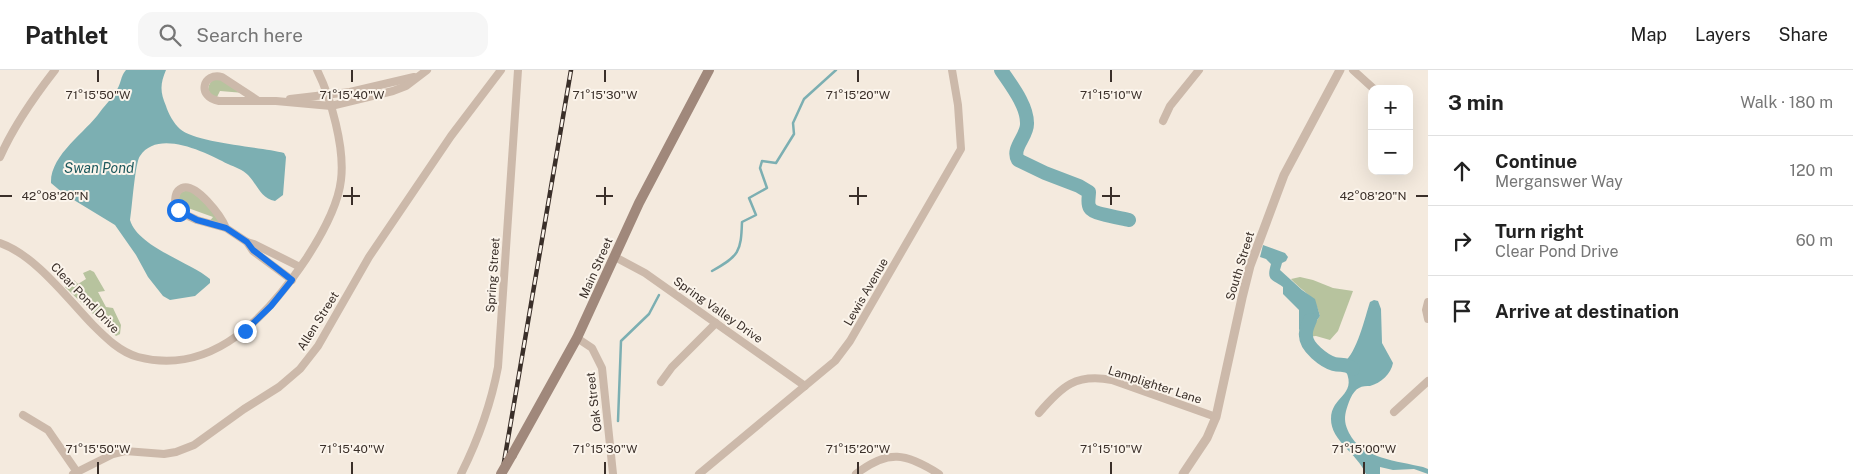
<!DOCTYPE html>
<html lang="en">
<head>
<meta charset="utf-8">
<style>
  :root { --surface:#fff; --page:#f6f6f6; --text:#222; --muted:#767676; --line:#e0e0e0 }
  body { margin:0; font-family:"Public Sans",sans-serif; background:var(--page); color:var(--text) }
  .controls { position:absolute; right:15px; top:15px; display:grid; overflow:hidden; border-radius:10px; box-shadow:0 5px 20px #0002 }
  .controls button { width:45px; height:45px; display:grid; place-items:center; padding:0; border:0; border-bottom:1px solid var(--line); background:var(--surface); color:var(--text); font:25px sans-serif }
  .stop { position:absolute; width:15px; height:15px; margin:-11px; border:4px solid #1a73e8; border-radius:50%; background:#fff }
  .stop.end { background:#1a73e8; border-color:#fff; box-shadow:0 1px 5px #0008 }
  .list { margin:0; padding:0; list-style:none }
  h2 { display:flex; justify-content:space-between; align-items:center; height:65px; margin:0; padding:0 20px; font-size:21px }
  h2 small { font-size:16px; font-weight:400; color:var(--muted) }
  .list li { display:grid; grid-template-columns:32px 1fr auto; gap:15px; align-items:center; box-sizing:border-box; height:70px; padding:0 20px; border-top:1px solid var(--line) }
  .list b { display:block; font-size:19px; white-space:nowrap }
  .list p { margin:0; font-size:16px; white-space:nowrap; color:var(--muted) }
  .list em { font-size:16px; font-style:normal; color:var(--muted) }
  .icon { flex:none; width:28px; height:28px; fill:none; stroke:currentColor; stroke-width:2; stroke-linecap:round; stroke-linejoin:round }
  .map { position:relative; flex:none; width:1428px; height:404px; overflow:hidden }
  header { display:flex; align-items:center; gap:30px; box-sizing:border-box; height:70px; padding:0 25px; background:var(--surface); border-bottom:1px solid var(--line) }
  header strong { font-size:24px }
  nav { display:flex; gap:28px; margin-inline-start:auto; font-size:18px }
  .search { width:350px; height:45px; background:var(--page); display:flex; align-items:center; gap:12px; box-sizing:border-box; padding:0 18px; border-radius:15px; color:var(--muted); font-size:19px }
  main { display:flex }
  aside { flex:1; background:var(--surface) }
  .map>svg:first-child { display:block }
  .green { fill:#b7c39e }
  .water { fill:#7cafb2 }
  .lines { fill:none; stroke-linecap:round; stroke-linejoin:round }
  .stream { stroke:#7cafb2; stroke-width:2.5 }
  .river { stroke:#7cafb2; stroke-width:14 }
  .minor { stroke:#ccb9aa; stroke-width:8 }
  .tertiary { stroke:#ccb9aa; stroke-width:9 }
  .secondary { stroke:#a0887b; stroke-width:10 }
  .rail-casing { stroke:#3a2f29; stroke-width:4.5 }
  .rail { stroke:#fbf4eb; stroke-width:2.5; stroke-dasharray:8; stroke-linecap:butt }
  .secondary-bridge { stroke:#a0887b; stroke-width:10 }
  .route { stroke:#1a73e8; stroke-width:6 }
  .ticks { fill:none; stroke:#3a2f29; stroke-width:2 }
  .labels { text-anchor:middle; stroke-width:4; stroke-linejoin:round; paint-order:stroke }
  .street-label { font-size:12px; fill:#3a2f29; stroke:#fbf4eb }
  .water-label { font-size:14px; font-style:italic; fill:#1d595d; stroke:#fbf4eb }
  .ticks-label { font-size:12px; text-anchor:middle; fill:#3a2f29; stroke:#fbf4eb; stroke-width:4; stroke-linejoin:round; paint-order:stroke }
</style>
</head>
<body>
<header>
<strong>Pathlet</strong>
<div class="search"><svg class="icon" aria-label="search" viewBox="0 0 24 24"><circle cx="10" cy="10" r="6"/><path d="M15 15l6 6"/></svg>Search here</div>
<nav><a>Map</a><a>Layers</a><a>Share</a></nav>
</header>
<main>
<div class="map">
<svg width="1428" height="404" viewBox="0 0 1428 404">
  <rect width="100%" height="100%" fill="#f4eade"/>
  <g class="green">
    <path d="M 218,8 L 244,23 L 220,21 L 217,27 L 213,27 L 208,20 C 209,13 211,10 218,8 Z"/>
    <polygon points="190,120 208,136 222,154 209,152 213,147 188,138 183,141 178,133 180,122"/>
    <polygon points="90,200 94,202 105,221 98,222 106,237 113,238 121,255 120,264 116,266 65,217 74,210 78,214 86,209 83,203"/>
    <path d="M 1300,207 L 1313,210 L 1333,218 L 1353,221 L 1338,261 L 1330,270 L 1316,266 L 1305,267 L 1320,246 C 1315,225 1305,224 1291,209 Z"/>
  </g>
  <g class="water">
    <path d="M 126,0 L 166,0 C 160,14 160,22 166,36 C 168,43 174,54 180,59 C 195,73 261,77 284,83 L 286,87 L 283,125 L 275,131 C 261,129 257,114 248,105 C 243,100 235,97 228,94 C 207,83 158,58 140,86 C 135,92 132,139 130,150 C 138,177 190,192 210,209 L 210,213 L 195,226 L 170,230 L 163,226 L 148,207 L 136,185 L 115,155 L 64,124 L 51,113 C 50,85 86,62 100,42 C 106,34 117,23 120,13 C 122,7 122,5 126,0 Z"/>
    <path d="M 1263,175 L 1285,183 L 1288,187 L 1286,191 L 1282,193 L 1280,200 L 1302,220 L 1315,229 L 1320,246 L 1305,267 L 1299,259 L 1299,240 L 1283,224 L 1283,217 C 1272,209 1266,211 1271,194 L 1266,189 L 1260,187 Z"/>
    <path d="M 1374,230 L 1378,231 L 1381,239 L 1382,273 L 1393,293 C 1391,304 1381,313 1370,316 C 1367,316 1362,316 1359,318 C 1352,321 1348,334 1346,341 C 1344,349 1345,355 1349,363 C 1362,389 1398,391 1423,397 L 1428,399 L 1428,404 L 1414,399 L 1393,400 L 1380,397 L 1380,404 L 1366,404 C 1357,383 1331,371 1331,349 C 1331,326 1357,326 1346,301 L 1336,296 L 1338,292 L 1344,292 C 1357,283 1365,247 1370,232 Z"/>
  </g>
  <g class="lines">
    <g class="stream">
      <path d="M 712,201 C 739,186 741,182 742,152 L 756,145 L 749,128 L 767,118 L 760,98 L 762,91 L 776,93 L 794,64 L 793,53 L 804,29 L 836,0"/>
      <polyline points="618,351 621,271 649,244 659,225"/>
    </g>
    <g class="river">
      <path d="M 1001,0 C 1011,15 1027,35 1027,53 C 1028,66 1011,78 1018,90 L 1045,103 L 1079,116 L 1089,122 C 1089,127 1087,134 1090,138 C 1093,144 1121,148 1129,150"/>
      <path d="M 1310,250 C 1308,255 1305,260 1306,266 C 1306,277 1324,291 1334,294 C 1341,296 1346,293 1353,299"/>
    </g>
    <g class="minor">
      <polyline points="1353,0 1374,19"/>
      <polyline points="290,29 350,22 414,7"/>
      <path d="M 257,30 L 222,7 C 203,2 196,27 219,31 L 276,31 L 331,36 L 393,21 L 406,16 L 427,0"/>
      <polyline points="1163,51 1170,36 1199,0"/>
      <path d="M 0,87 C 14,55 34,27 55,0"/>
      <path d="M 226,158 C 221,146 196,112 182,118 C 175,121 175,128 175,135 L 184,144 L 197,150 L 226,158 L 247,172 L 254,174 L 300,197"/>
      <polyline points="247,172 253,181 292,210"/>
      <path d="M 0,173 C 35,185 67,228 93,255 C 106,268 120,282 138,287 C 214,307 269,244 306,189 C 321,166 338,137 341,110 C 345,78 331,28 317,0"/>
      <polyline points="615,187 645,203 805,316"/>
      <polyline points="1428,232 1426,240 1428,249"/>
      <polyline points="577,268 592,278 602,298 613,404"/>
      <polyline points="661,312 672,297 716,253"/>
      <polyline points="1394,342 1428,311"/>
      <path d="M 1039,343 C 1062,316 1076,303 1112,310 L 1216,347"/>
      <polyline points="23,345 48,360 77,402"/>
      <polyline points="73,404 113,384 125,381 164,384 176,382 194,375 244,339 279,317 300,299 318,276 369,187 451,66 501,0"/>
      <path d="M 461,404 C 478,370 491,334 498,297 L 518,0"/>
      <polyline points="699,404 835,291 850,271 961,79 958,35 952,0"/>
      <path d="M 856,404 C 888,379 906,383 939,404"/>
    </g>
    <polyline class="tertiary" points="1183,404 1207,368 1216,347 1242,228 1250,196 1284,105 1340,0"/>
    <polyline class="secondary" points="512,385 577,268 639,133 709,0"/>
    <g class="rail-casing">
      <polyline id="rail" points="502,404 571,0"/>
    </g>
    <use href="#rail" class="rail"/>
    <polyline class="secondary-bridge" points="501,404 512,385"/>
  </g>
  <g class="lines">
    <polyline class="route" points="178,140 197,150 226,158 247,172 253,180 292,210 271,236 245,261"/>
  </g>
  <path class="ticks" d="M 98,0 L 98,12M 352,0 L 352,12M 605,0 L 605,12M 858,0 L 858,12M 1111,0 L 1111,12M 352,117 L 352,135M 605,117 L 605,135M 858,117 L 858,135M 1111,117 L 1111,135M 0,126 L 12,126M 343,126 L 360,126M 596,126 L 613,126M 849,126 L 867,126M 1102,126 L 1120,126M 1416,126 L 1428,126M 98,392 L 98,404M 352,392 L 352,404M 605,392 L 605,404M 858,392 L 858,404M 1111,392 L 1111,404M 1364,392 L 1364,404"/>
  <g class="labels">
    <g class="street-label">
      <text transform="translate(1240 196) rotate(-73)" y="4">South Street</text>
      <text transform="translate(596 198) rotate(-66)" y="4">Main Street</text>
      <text transform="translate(493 205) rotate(-86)" y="4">Spring Street</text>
      <text transform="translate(866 222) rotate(-60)" y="4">Lewis Avenue</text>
      <text transform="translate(85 228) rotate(46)" y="4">Clear Pond Drive</text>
      <text transform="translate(718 240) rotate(35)" y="4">Spring Valley Drive</text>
      <text transform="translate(318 251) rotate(-58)" y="4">Allen Street</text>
      <text transform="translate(1155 315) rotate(18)" y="4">Lamplighter Lane</text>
      <text transform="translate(594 332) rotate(-97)" y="4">Oak Street</text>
    </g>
    <g class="water-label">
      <text x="99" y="103">Swan Pond</text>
    </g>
  </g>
  <g class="ticks-label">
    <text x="98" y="29">71°15'50"W</text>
    <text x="352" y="29">71°15'40"W</text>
    <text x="605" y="29">71°15'30"W</text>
    <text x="858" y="29">71°15'20"W</text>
    <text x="1111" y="29">71°15'10"W</text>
    <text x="55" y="130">42°08'20"N</text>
    <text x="1373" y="130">42°08'20"N</text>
    <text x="98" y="383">71°15'50"W</text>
    <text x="352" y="383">71°15'40"W</text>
    <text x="605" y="383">71°15'30"W</text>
    <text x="858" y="383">71°15'20"W</text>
    <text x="1111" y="383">71°15'10"W</text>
    <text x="1364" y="383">71°15'00"W</text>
  </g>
</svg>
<div class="controls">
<button>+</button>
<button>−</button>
</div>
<div class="stop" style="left:178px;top:140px"></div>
<div class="stop end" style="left:245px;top:261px"></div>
</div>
<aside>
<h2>3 min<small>Walk · 180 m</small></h2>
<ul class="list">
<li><svg class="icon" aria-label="ahead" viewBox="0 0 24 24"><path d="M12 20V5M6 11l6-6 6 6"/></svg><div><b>Continue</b><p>Merganswer Way</p></div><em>120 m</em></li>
<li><svg class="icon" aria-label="right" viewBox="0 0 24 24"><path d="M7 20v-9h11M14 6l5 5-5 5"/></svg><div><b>Turn right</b><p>Clear Pond Drive</p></div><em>60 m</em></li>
<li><svg class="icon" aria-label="arrive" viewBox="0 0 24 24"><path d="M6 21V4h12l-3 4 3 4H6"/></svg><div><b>Arrive at destination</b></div></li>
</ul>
</aside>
</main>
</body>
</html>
